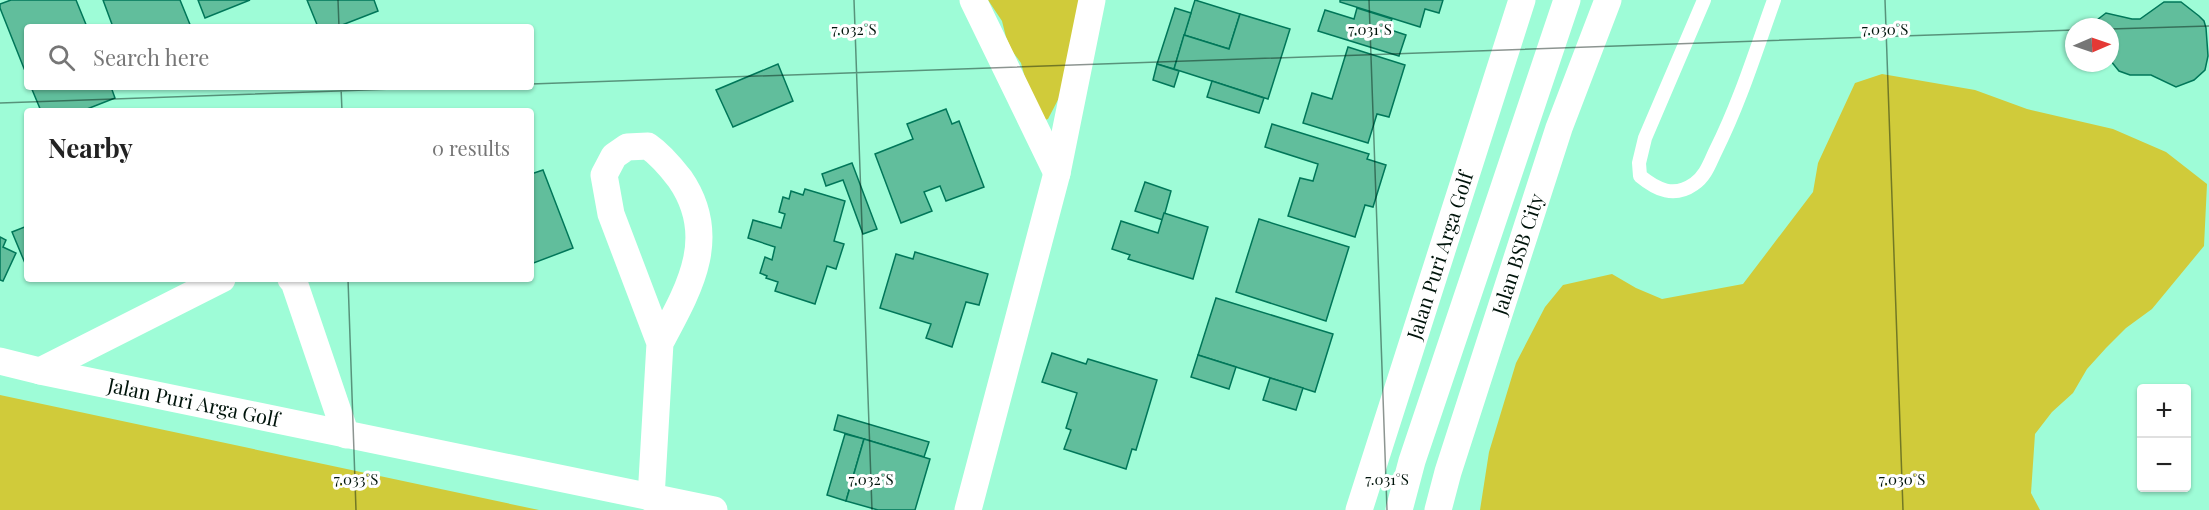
<!DOCTYPE html>
<html lang="en">
<head>
<meta charset="utf-8">
<style>
  :root { --surface:#fff; --page:#f6f6f6; --text:#222; --muted:#767676; --line:#e0e0e0 }
  body { margin:0; font-family:"Playfair Display",serif; background:var(--page); color:var(--text) }
  .controls { position:absolute; right:18px; bottom:18px; display:grid; overflow:hidden; border-radius:6px; box-shadow:0 2px 4px #0004 }
  .controls button { width:54px; height:54px; display:grid; place-items:center; padding:0; border:0; border-bottom:2px solid var(--line); background:var(--surface); color:var(--text); font:30px sans-serif }
  .compass { position:absolute; left:2065px; top:18px; width:54px; height:54px; border-radius:50%; background:var(--surface); box-shadow:0 2px 4px #0004; rotate:88deg }
  .list { margin:0; padding:0; list-style:none }
  h2 { display:flex; justify-content:space-between; align-items:center; height:78px; margin:0; padding:0 24px; font-size:26px }
  h2 small { font-size:20px; font-weight:400; color:var(--muted) }
  .icon { flex:none; width:33px; height:33px; fill:none; stroke:currentColor; stroke-width:2; stroke-linecap:round; stroke-linejoin:round }
  .map { position:relative; flex:none; width:2209px; height:510px; overflow:hidden }
  .search { position:absolute; background:var(--surface); box-shadow:0 2px 4px #0004; left:24px; top:24px; width:510px; height:66px; display:flex; align-items:center; gap:15px; box-sizing:border-box; padding:0 21px; border-radius:6px; color:var(--muted); font-size:22px }
  .panel { position:absolute; background:var(--surface); box-shadow:0 2px 4px #0004; left:24px; top:108px; width:510px; height:174px; border-radius:6px }
  .map>svg:first-child { display:block }
  .green { fill:#d0cb3a }
  .building { fill:#61be9c; stroke:#007759; stroke-width:1.5 }
  .lines { fill:none; stroke-linecap:round; stroke-linejoin:round }
  .service { stroke:#fff; stroke-width:14 }
  .minor { stroke:#fff; stroke-width:27 }
  .ticks { fill:none; stroke:#00140b; stroke-width:1.5; stroke-opacity:0.45 }
  .labels { text-anchor:middle; stroke-width:6; stroke-linejoin:round; paint-order:stroke }
  .street-label { font-size:20px; fill:#00140b; stroke:#fff }
  .ticks-label { font-size:15px; text-anchor:middle; fill:#00140b; stroke:#fff; stroke-width:6; stroke-linejoin:round; paint-order:stroke }
</style>
</head>
<body>
<div class="map">
<svg width="2209" height="510" viewBox="0 0 2209 510">
  <rect width="100%" height="100%" fill="#9efcd7"/>
  <g class="green">
    <polygon points="988,0 1081,0 1061,94 1048,119 1045,120 1026,82 1021,63 1012,51 1006,37 1002,21"/>
    <polygon points="1882,74 1975,90 2027,109 2113,129 2166,152 2207,184 2204,246 2152,309 2126,328 2106,348 2087,369 2073,393 2052,412 2035,434 2031,493 2040,510 1480,510 1489,452 1516,363 1545,307 1563,285 1612,274 1636,288 1662,299 1743,284 1813,192 1818,163 1855,83"/>
    <polygon points="0,395 539,510 0,510"/>
  </g>
  <g class="building">
    <polygon points="11,0 76,0 87,27 27,27 27,76 0,8 0,4"/>
    <polygon points="103,0 180,0 191,27 113,27"/>
    <polygon points="198,0 250,0 205,18"/>
    <polygon points="307,0 374,0 378,11 337,27 318,27"/>
    <polygon points="1195,0 1240,14 1229,49 1184,35"/>
    <polygon points="1340,0 1443,0 1439,13 1425,9 1420,27 1340,2"/>
    <polygon points="2164,2 2181,2 2199,16 2204,21 2206,28 2208,56 2205,70 2194,80 2176,87 2151,75 2130,75 2119,71 2110,60 2110,27 2095,27 2097,20 2106,13 2132,19 2140,19"/>
    <polygon points="1175,8 1191,13 1174,69 1157,64"/>
    <polygon points="1357,8 1392,19 1388,29 1406,35 1399,56 1318,31 1325,10 1354,19"/>
    <polygon points="1240,14 1290,29 1268,99 1174,69 1184,35 1229,49"/>
    <polygon points="1348,47 1405,65 1389,117 1377,114 1368,143 1303,123 1312,93 1332,99"/>
    <polygon points="778,64 793,101 733,127 716,90"/>
    <polygon points="1157,64 1179,71 1174,87 1153,80"/>
    <polygon points="1212,81 1264,98 1259,113 1207,97"/>
    <polygon points="31,87 111,87 115,98 82,111 41,111"/>
    <polygon points="946,109 952,124 959,121 984,187 946,201 940,186 924,192 932,211 901,223 875,154 913,139 907,124"/>
    <polygon points="1272,124 1369,154 1367,159 1386,165 1373,207 1365,205 1355,237 1288,216 1300,178 1313,181 1318,164 1265,147"/>
    <polygon points="852,163 877,229 863,234 843,180 826,186 822,174"/>
    <polygon points="543,170 573,248 531,264 531,174"/>
    <polygon points="1145,182 1171,191 1163,220 1135,211"/>
    <polygon points="805,189 845,201 834,241 844,244 836,269 827,266 815,304 775,291 778,282 766,278 767,276 760,273 765,257 772,260 775,247 748,238 753,220 781,228 785,214 779,212 783,197 789,199 791,191 803,195"/>
    <polygon points="1164,213 1208,227 1193,279 1128,259 1130,255 1112,249 1121,221 1158,233"/>
    <polygon points="1259,219 1349,247 1326,321 1236,292"/>
    <polygon points="27,226 27,268 12,232"/>
    <polygon points="0,237 6,240 3,247 16,253 3,281 0,280"/>
    <polygon points="915,252 988,274 979,305 966,302 952,347 926,338 931,324 880,308 896,254 913,259"/>
    <polygon points="1216,298 1333,334 1315,392 1198,355"/>
    <polygon points="1052,353 1086,364 1088,359 1157,380 1136,450 1132,449 1126,469 1064,449 1071,430 1066,428 1077,393 1042,382"/>
    <polygon points="1198,355 1236,367 1229,389 1191,377"/>
    <polygon points="1270,378 1303,388 1296,410 1263,400"/>
    <polygon points="838,415 929,442 924,457 834,430"/>
    <polygon points="845,434 864,439 846,501 827,495"/>
    <polygon points="864,439 930,459 915,510 878,510 846,501"/>
  </g>
  <g class="lines">
    <path class="service" d="M 1704,0 L 1645,138 L 1639,163 L 1640,176 C 1657,190 1674,198 1694,184 C 1706,176 1710,162 1716,150 C 1740,102 1756,50 1774,0"/>
    <g class="minor">
      <polyline points="973,0 1057,173"/>
      <polyline points="291,279 294,282 346,435"/>
      <path id="s1" d="M 0,361 L 40,371 L 714,510"/>
      <polyline points="40,371 222,279"/>
      <path d="M 651,498 L 660,343 L 611,214 L 604,175 L 614,156 L 627,147 L 648,146 C 661,155 670,166 680,179 C 720,237 689,289 660,343"/>
      <polyline points="968,510 1057,173 1092,0"/>
      <path id="s2" d="M 1359,510 L 1522,0"/>
      <polyline points="1399,510 1412,461 1567,0"/>
      <path id="s3" d="M 1438,510 L 1448,472 L 1559,128 L 1608,0"/>
    </g>
  </g>
  <path class="ticks" d="M 338,0 L 339,27M 854,0 L 872,510M 1369,0 L 1387,510M 1885,0 L 1903,510M 2110,29 L 2209,26M 531,84 L 2074,30M 341,87 L 342,111M 0,103 L 449,87M 348,279 L 356,510"/>
  <g class="labels">
    <g class="street-label">
      <text dy="7" stroke="none"><textPath href="#s3" startOffset="268">Jalan BSB City</textPath></text>
      <text dy="7" stroke="none"><textPath href="#s2" startOffset="267">Jalan Puri Arga Golf</textPath></text>
      <text dy="7" stroke="none"><textPath href="#s1" startOffset="198">Jalan Puri Arga Golf</textPath></text>
    </g>
  </g>
  <g class="ticks-label">
    <text x="854" y="35">7.032°S</text>
    <text x="1370" y="35">7.031°S</text>
    <text x="1885" y="35">7.030°S</text>
    <text x="356" y="485">7.033°S</text>
    <text x="871" y="485">7.032°S</text>
    <text x="1387" y="485">7.031°S</text>
    <text x="1902" y="485">7.030°S</text>
  </g>
</svg>
<div class="controls">
<button>+</button>
<button>−</button>
</div>
<svg class="compass" viewBox="-18 -18 36 36"><path d="M0-13l5 13h-10z" fill="#e53935"/><path d="M0 13l5-13h-10z" fill="#767676"/></svg>
<div class="search"><svg class="icon" aria-label="search" viewBox="0 0 24 24"><circle cx="10" cy="10" r="6"/><path d="M15 15l6 6"/></svg>Search here</div>
<section class="panel">
<h2>Nearby<small>0 results</small></h2>
<ul class="list">
</ul>
</section>
</div>
</body>
</html>
